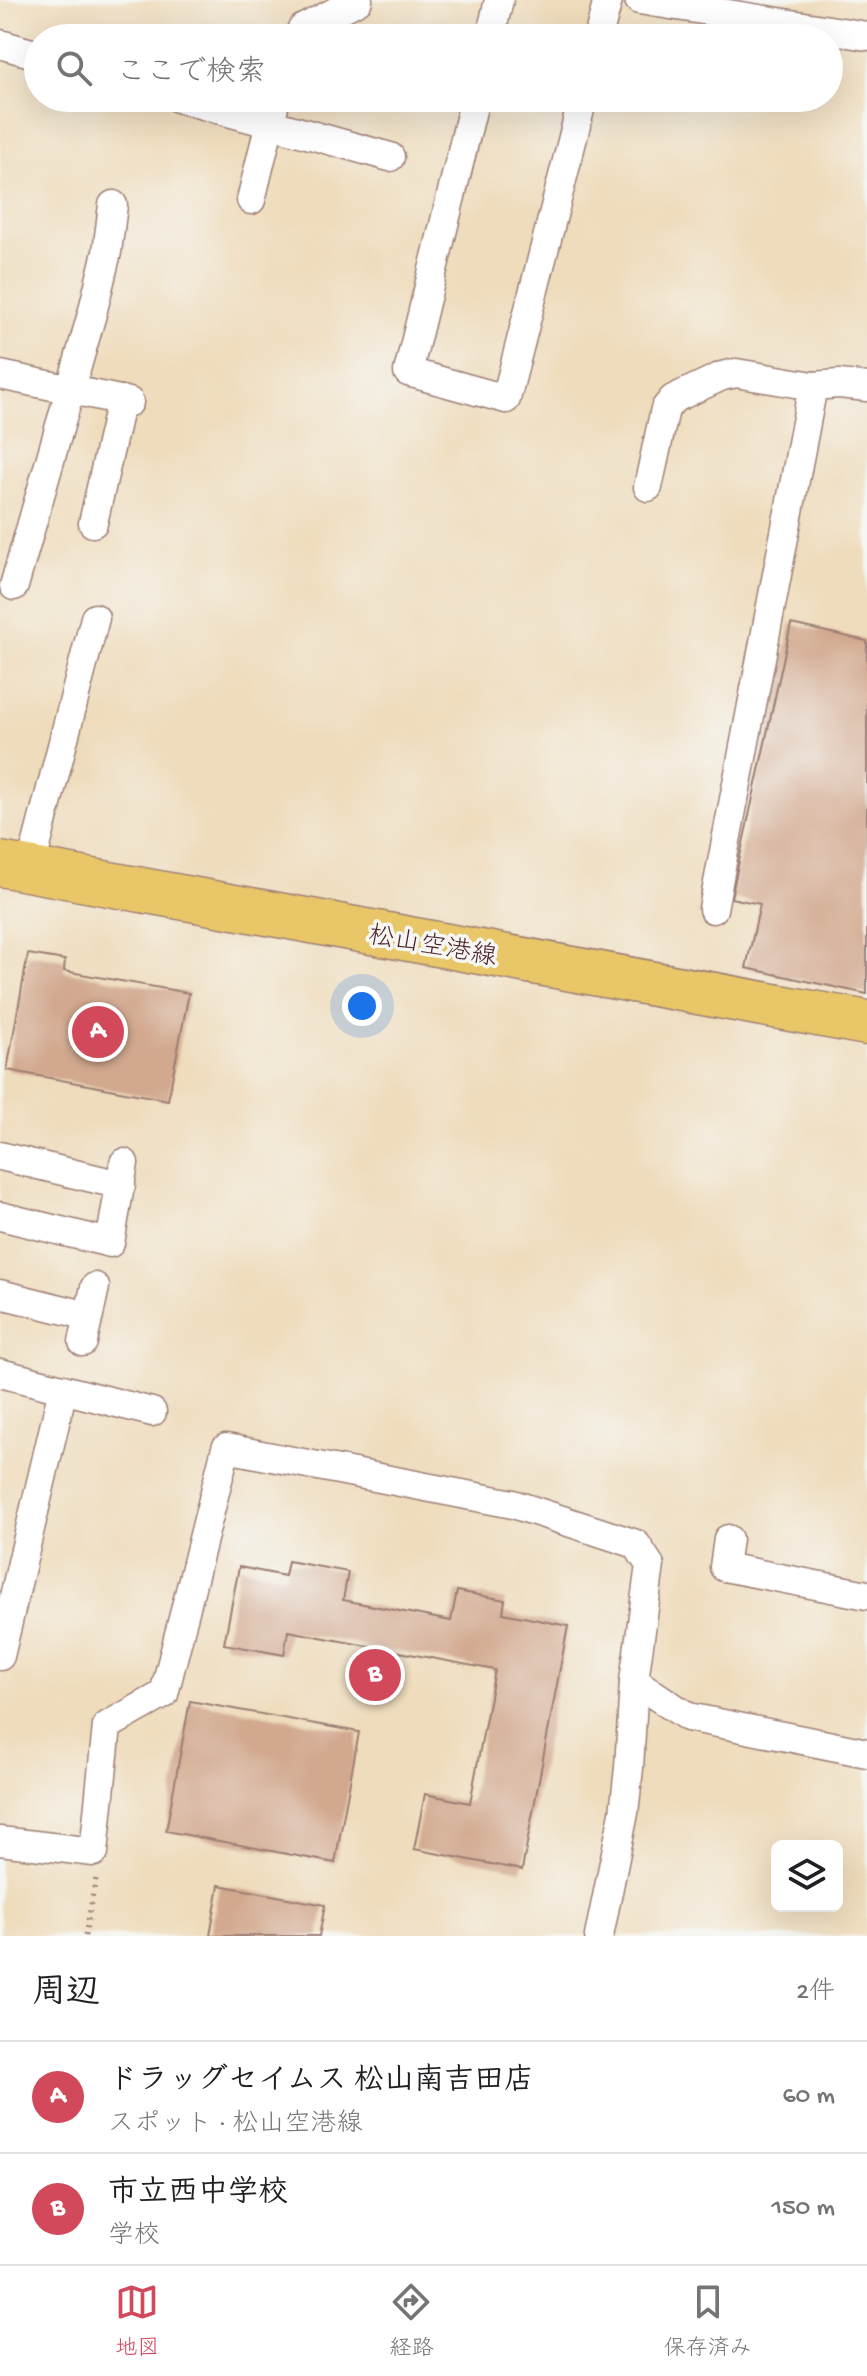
<!DOCTYPE html>
<html lang="ja">
<head>
<meta charset="utf-8">
<style>
  :root { --surface:#fff; --page:#f6f6f6; --text:#202124; --muted:#757577; --line:#e0e0e0; --accent:#d1495b }
  body { margin:0; font-family:"Gochi Hand","Klee One",sans-serif; background:var(--page); color:var(--text) }
  .controls { position:absolute; right:24px; bottom:24px; display:grid; overflow:hidden; border-radius:12px; box-shadow:0 8px 32px #0002 }
  .controls button { width:72px; height:72px; display:grid; place-items:center; padding:0; border:0; border-bottom:2px solid var(--line); background:var(--surface); color:var(--text); font:40px sans-serif }
  .you { position:absolute; left:362px; top:1006px; width:28px; height:28px; margin:-20px; border:6px solid #fff; border-radius:50%; background:#1a73e8; box-shadow:0 0 0 12px #1a73e833 }
  .badge { display:grid; place-items:center; width:52px; height:52px; border-radius:50%; background:var(--accent); color:#fff; font-size:26px; font-weight:700 }
  .pin { position:absolute; translate:-50% -50%; border:4px solid #fff; box-shadow:0 2px 8px #0006 }
  .list { margin:0; padding:0; list-style:none }
  h2 { display:flex; justify-content:space-between; align-items:center; height:104px; margin:0; padding:0 32px; font-size:34px }
  h2 small { font-size:26px; font-weight:400; color:var(--muted) }
  .list li { display:grid; grid-template-columns:52px 1fr auto; gap:24px; align-items:center; box-sizing:border-box; height:112px; padding:0 32px; border-top:2px solid var(--line) }
  .list b { display:block; font-size:30px; white-space:nowrap }
  .list p { margin:0; font-size:26px; white-space:nowrap; color:var(--muted) }
  .list em { font-size:26px; font-style:normal; color:var(--muted) }
  .icon { flex:none; width:44px; height:44px; fill:none; stroke:currentColor; stroke-width:2; stroke-linecap:round; stroke-linejoin:round }
  .map { position:relative; flex:none; width:867px; height:1936px; overflow:hidden }
  .search { position:absolute; background:var(--surface); box-shadow:0 8px 32px #0002; left:24px; right:24px; top:24px; height:88px; display:flex; align-items:center; gap:20px; box-sizing:border-box; padding:0 28px; border-radius:44px; color:var(--muted); font-size:30px }
  .sheet { height:328px; background:var(--surface) }
  nav { display:flex; justify-content:space-around; align-items:center; box-sizing:border-box; height:112px; border-top:2px solid var(--line); background:var(--surface); font-size:22px; color:var(--muted) }
  nav a { display:grid; justify-items:center; gap:4px }
  nav .on { color:var(--accent) }
  .map>svg:first-child { display:block }
  .building { fill:#d2a88e }
  .lines { fill:none; stroke-linecap:round; stroke-linejoin:round }
  .minor-casing { stroke:#9c7e74; stroke-width:31 }
  .primary-casing { stroke:#9c7e74; stroke-width:47 }
  .path { stroke:#9c7e74; stroke-width:5; stroke-dasharray:2 6; stroke-linecap:butt }
  .minor { stroke:#fff; stroke-width:28 }
  .primary { stroke:#e9c769; stroke-width:44 }
  .labels { text-anchor:middle; stroke-width:7; stroke-linejoin:round; paint-order:stroke }
  .street-label { font-size:26px; fill:#4a1f2b; stroke:#f6f6f2 }
</style>
</head>
<body>
<div class="map">
<svg width="867" height="1936" viewBox="0 0 867 1936">
  <rect width="100%" height="100%" fill="#f6f6f2"/>
  <filter id="ink" filterUnits="userSpaceOnUse"><feTurbulence type="fractalNoise" baseFrequency=".0125" numOctaves="2"/><feDisplacementMap in="SourceGraphic" scale="16" xChannelSelector="R" yChannelSelector="G"/><feConvolveMatrix kernelMatrix="1 2 1 2 8 2 1 2 1" color-interpolation-filters="sRGB"/></filter>
  <filter id="wash" filterUnits="userSpaceOnUse"><feTurbulence type="fractalNoise" baseFrequency=".006" numOctaves="4" result="noise"/><feDisplacementMap in="SourceGraphic" scale="32" xChannelSelector="R" yChannelSelector="G"/><feGaussianBlur stdDeviation="1.8" result="paint"/><feColorMatrix in="noise" values="0 0 0 0 0 0 0 0 0 0 0 0 0 0 0 0 0 1.4 0 .05"/><feComposite in="paint" operator="in"/></filter>
  <g filter="url(#wash)">
    <rect width="100%" height="100%" fill="#efdcbc"/>
    <g id="blocks">
      <g class="building">
        <polygon points="791,624 867,641 867,994 746,968 760,904 731,898"/>
        <polygon points="28,954 65,960 64,971 189,993 168,1100 7,1070"/>
        <polygon points="288,1561 348,1572 343,1600 451,1621 457,1591 505,1600 503,1613 568,1626 522,1870 414,1849 425,1794 470,1803 495,1670 288,1631 284,1655 224,1644 239,1567 285,1576"/>
        <polygon points="190,1701 359,1732 335,1863 166,1831"/>
        <polygon points="219,1885 325,1905 319,1936 210,1936"/>
      </g>
    </g>
  </g>
  <g filter="url(#ink)">
    <use href="#blocks" fill-opacity="0" stroke="#9c7e74" stroke-width="2"/>
    <g class="lines">
      <g class="minor-casing">
        <g id="minor">
          <polyline points="639,0 867,36"/>
          <polyline points="297,38 302,29 358,0"/>
          <polyline points="490,38 499,0"/>
          <polyline points="598,38 608,0"/>
          <polyline points="0,44 38,55"/>
          <polyline points="178,98 390,157"/>
          <polyline points="475,98 408,372 506,399 583,98"/>
          <polyline points="251,200 276,98"/>
          <polyline points="0,375 129,402"/>
          <polyline points="648,487 665,409 673,399 722,376 736,373 813,386 839,384 867,387"/>
          <polyline points="93,523 121,400"/>
          <polyline points="14,586 92,314 107,252 113,205"/>
          <polyline points="30,870 95,618"/>
          <polyline points="713,909 813,386"/>
          <polyline points="0,1156 121,1185"/>
          <polyline points="0,1216 110,1243 124,1163"/>
          <polyline points="0,1294 89,1316"/>
          <polyline points="83,1342 95,1287"/>
          <polyline points="0,1373 152,1412"/>
          <polyline points="728,1539 724,1567 867,1595"/>
          <polyline points="0,1656 63,1389"/>
          <polyline points="0,1841 94,1852 107,1726 164,1694 226,1448 513,1504 636,1544 650,1565 634,1681 688,1717 867,1753"/>
          <polyline points="599,1936 624,1813 629,1768 634,1681"/>
        </g>
      </g>
      <g class="primary-casing">
        <polyline id="primary" points="0,864 867,1023"/>
      </g>
      <polyline class="path" points="85,1936 96,1878"/>
      <use href="#minor" class="minor"/>
      <use href="#primary" class="primary"/>
    </g>
  </g>
  <g class="labels">
    <g class="street-label">
      <text transform="translate(433 944) rotate(10)" y="9">松山空港線</text>
    </g>
  </g>
</svg>
<div class="controls">
<button><svg class="icon" aria-label="layers" viewBox="0 0 24 24"><path d="M12 4l9 5-9 5-9-5zM3 14l9 5 9-5"/></svg></button>
</div>
<div class="you"></div>
<div class="pin badge" style="left:98px;top:1032px">A</div>
<div class="pin badge" style="left:375px;top:1675px">B</div>
<div class="search"><svg class="icon" aria-label="search" viewBox="0 0 24 24"><circle cx="10" cy="10" r="6"/><path d="M15 15l6 6"/></svg>ここで検索</div>
</div>
<section class="sheet">
<h2>周辺<small>2件</small></h2>
<ul class="list">
<li><span class="badge">A</span><div><b>ドラッグセイムス 松山南吉田店</b><p>スポット · 松山空港線</p></div><em>60 m</em></li>
<li><span class="badge">B</span><div><b>市立西中学校</b><p>学校</p></div><em>150 m</em></li>
</ul>
</section>
<nav>
<a class="on"><svg class="icon" aria-label="map" viewBox="0 0 24 24"><path d="M3 6l6-2 6 2 6-2v14l-6 2-6-2-6 2zM9 4v14M15 6v14"/></svg>地図</a>
<a><svg class="icon" aria-label="directions" viewBox="0 0 24 24"><path d="M12 3l9 9-9 9-9-9zM9 14v-3h6M13 9l2 2-2 2"/></svg>経路</a>
<a><svg class="icon" aria-label="saved" viewBox="0 0 24 24"><path d="M7 4h10v16l-5-4-5 4z"/></svg>保存済み</a>
</nav>
</body>
</html>
